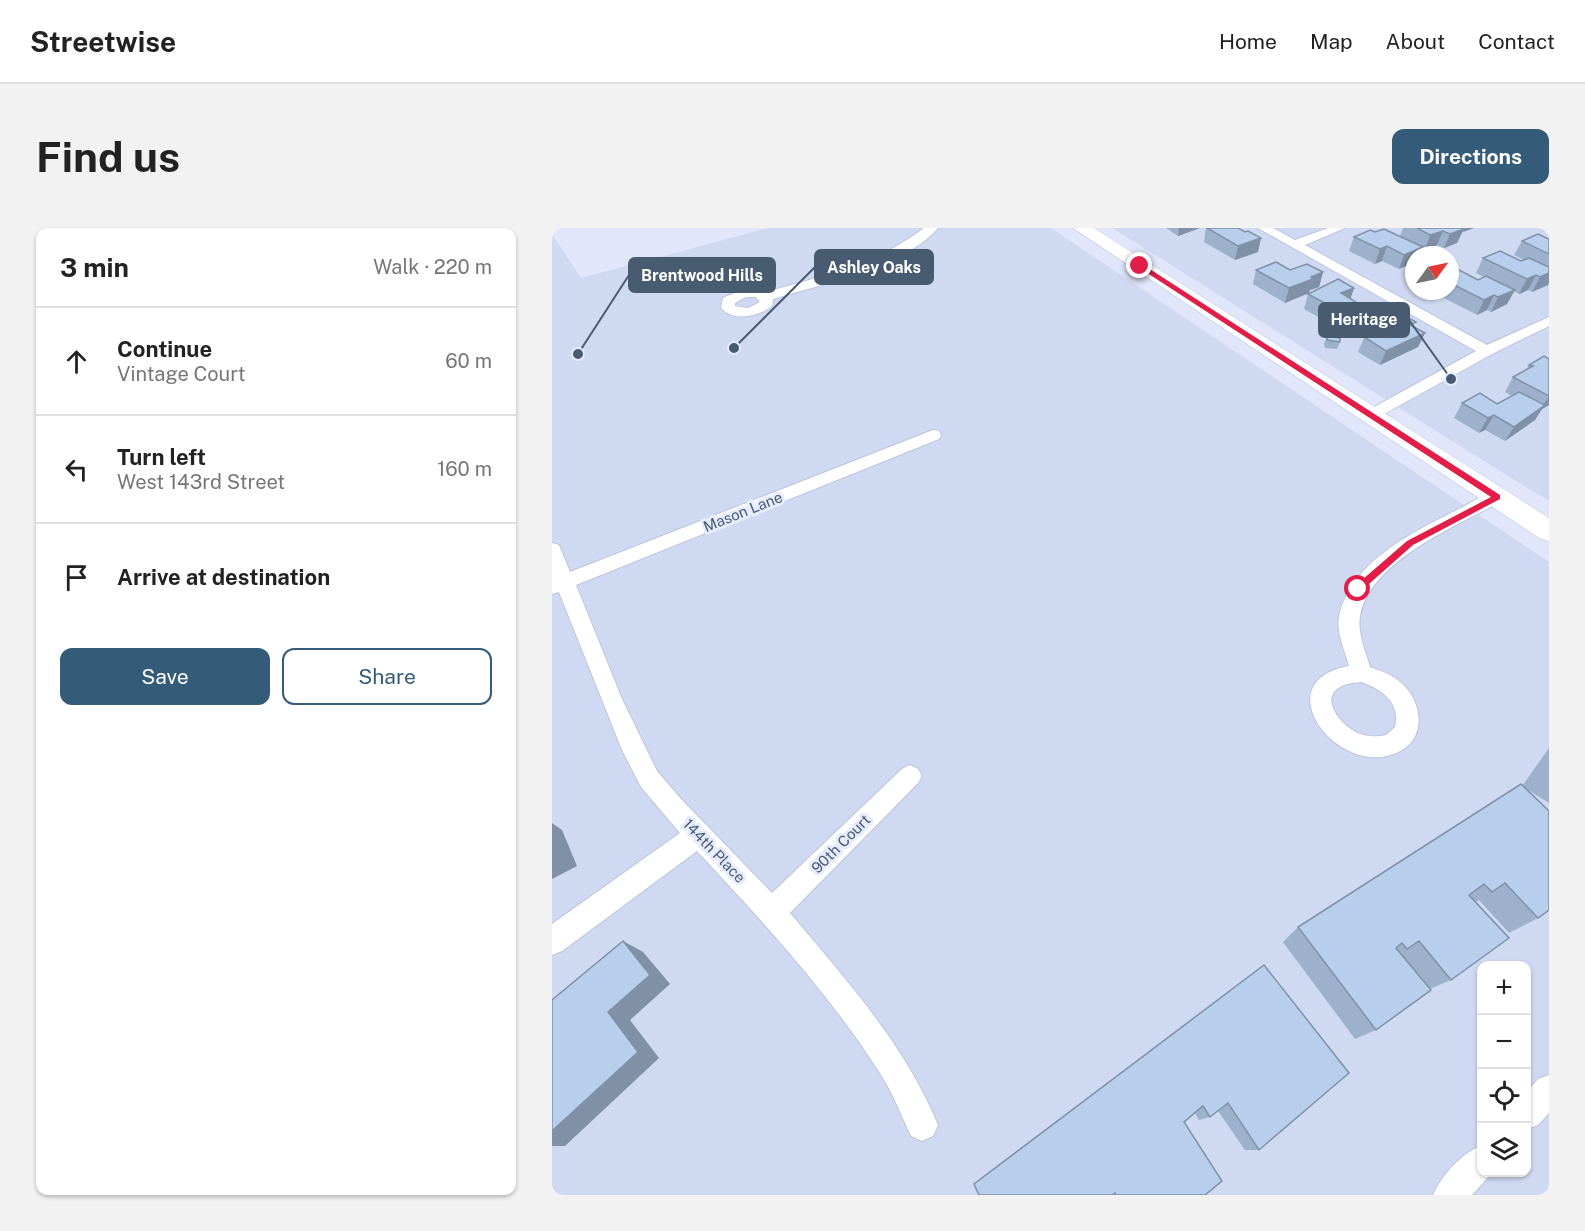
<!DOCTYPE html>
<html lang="en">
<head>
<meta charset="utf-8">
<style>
  :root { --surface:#fff; --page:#f2f2f2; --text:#222; --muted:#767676; --line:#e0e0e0; --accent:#345c78 }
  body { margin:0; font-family:"Public Sans",sans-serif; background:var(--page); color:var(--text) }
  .controls { position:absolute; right:18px; bottom:18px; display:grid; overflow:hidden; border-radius:12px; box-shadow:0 2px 4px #0004 }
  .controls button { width:54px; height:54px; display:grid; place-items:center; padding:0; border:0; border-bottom:2px solid var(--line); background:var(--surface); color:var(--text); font:30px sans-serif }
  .compass { position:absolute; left:853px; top:18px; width:54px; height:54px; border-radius:50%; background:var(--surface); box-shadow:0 2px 4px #0004; rotate:57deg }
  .stop { position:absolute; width:18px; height:18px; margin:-14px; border:4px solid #e11d48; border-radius:50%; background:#fff }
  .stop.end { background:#e11d48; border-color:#fff; box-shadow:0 2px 6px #0008 }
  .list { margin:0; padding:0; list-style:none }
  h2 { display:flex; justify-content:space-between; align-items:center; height:78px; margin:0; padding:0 24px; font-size:26px }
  h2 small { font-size:20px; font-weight:400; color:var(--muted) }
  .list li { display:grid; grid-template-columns:39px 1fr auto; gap:18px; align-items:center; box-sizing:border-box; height:108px; padding:0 24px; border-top:2px solid var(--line) }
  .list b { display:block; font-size:22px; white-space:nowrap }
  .list p { margin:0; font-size:20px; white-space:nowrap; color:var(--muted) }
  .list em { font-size:20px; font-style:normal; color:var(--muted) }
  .actions { display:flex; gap:12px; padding:18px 24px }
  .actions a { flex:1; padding:14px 0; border:2px solid var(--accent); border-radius:12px; text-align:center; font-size:21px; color:var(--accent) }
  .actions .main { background:var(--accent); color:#fff }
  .icon { flex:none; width:33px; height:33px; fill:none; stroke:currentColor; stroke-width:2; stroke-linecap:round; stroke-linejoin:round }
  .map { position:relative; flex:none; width:997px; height:967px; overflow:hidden; border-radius:12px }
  header { display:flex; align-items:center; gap:36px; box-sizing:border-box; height:84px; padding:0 30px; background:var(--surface); border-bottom:2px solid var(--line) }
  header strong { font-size:28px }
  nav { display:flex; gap:33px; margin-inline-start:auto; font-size:21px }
  .intro { display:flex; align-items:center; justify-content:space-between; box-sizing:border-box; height:144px; padding:0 36px }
  h1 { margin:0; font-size:42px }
  .button { padding:15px 27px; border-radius:12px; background:var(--accent); color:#fff; font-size:21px; font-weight:700 }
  main { display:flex; gap:36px; padding:0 36px }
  aside { flex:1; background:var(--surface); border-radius:12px; box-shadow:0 2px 4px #0004 }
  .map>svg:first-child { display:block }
  .residential { fill:#d0d9f2; fill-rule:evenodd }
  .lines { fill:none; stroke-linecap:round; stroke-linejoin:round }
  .street-casing { stroke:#bbc6dc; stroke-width:2 }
  .secondary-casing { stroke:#b8c7e1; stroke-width:1 }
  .street { fill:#fff; fill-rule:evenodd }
  .secondary { fill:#fff; fill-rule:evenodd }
  .wall { fill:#9db1cc }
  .shaded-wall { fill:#8090a6 }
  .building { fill:#b7ceed; stroke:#8090a6; stroke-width:1.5 }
  .route { fill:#e11d48 }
  .labels { text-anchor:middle; stroke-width:6; stroke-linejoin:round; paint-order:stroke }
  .street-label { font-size:15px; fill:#495b71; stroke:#e6ecfe }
  .leader { fill:none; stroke:#495b71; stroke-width:2 }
  .callout-dot { fill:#495b71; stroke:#e6ecfe; stroke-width:2 }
  .callout { fill:#495b71; stroke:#495b71; stroke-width:2 }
  .callout-label { font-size:16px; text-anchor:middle; font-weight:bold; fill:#fff }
</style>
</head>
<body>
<header>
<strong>Streetwise</strong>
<nav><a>Home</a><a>Map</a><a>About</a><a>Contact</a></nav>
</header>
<div class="intro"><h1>Find us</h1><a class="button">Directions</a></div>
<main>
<aside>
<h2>3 min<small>Walk · 220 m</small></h2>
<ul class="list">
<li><svg class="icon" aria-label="ahead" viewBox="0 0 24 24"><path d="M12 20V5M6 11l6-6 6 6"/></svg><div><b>Continue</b><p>Vintage Court</p></div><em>60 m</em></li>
<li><svg class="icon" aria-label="left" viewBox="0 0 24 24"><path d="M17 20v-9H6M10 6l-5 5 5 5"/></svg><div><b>Turn left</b><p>West 143rd Street</p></div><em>160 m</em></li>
<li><svg class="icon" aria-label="arrive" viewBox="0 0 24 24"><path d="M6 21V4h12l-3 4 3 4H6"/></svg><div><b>Arrive at destination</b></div></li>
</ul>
<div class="actions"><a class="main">Save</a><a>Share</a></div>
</aside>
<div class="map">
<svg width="997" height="967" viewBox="0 0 997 967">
  <rect width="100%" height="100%" fill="#e1e6fb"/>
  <g class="residential">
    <path d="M 216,0 L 499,0 L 997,334 L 997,967 L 0,967 L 0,6 L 29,50 ZM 930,738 L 975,738 L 975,944 L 930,944 Z"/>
    <path d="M 560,0 L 997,0 L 997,273 L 969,256 ZM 862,27 L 898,27 L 898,63 L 862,63 Z"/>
  </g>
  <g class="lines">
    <g class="street-casing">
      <g id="street">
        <path d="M 372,0 L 386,0 C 352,40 270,56 221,71 L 220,78 C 206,89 182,94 169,80 L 171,70 C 186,63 199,57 215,64 C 272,47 324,37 372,0 ZM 194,69 L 204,69 L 208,74 L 196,80 L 183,78 L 183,75 Z"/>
        <polygon points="706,0 721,0 743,12 776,0 793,0 753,17 935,117 997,89 997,98 940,126 825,190 813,190 811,187 813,184 924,123"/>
        <path d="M 381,202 L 387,203 L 389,207 L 387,211 L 24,357 L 70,471 L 105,543 L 129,571 L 220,665 L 350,541 L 358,537 L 366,541 L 370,548 L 366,555 L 238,685 C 294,752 352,815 386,897 L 381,908 L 370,913 L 359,908 C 350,889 342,868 331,850 C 279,767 211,694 145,623 L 10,723 L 0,727 L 0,696 L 128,605 L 89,559 L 70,522 L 7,364 L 0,366 L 0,315 L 7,317 L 18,344 Z"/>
        <path d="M 945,263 L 951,265 L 954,269 L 951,273 C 907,296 816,334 808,389 C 805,405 814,424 818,439 C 829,443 839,446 847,453 C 867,468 876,503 853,520 C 794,561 707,454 797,438 C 793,423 784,404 787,389 C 798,335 859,305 903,283 C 917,276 930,267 945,263 ZM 809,454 C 830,461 849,475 843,499 L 834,507 C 825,509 814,509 806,505 C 790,498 765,470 790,458 C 795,455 803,455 809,454 Z"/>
        <polygon points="997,847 997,885 986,897 975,901 975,864 986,851"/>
        <path d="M 930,917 L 930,944 L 941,944 L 920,967 L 881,967 C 889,948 910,925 930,917 Z"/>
      </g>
    </g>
    <g class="secondary-casing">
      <polygon id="secondary" points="521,0 542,0 997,290 997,313 987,310"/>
    </g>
    <use href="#street" class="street"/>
    <use href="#secondary" class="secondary"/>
  </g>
  <g class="wall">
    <polygon points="614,0 648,0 626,8"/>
    <polygon points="654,0 686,0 693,4 706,24 683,32 652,14"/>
    <polygon points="851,0 922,0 910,4 905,15 892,20 885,17 873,21 871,20 847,41 830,33 823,36 797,23 802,9 823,4 848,8"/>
    <polygon points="997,10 997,54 996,57 980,64 976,62 967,66 962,63 955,76 939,84 935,82 925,87 880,64 881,63 898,63 898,45 926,52 932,49 924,45 931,30 969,33 972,32 962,27 970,13"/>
    <polygon points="704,42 738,42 771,44 767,59 758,62 757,65 733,75 701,56"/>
    <polygon points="802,60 798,71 806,93 788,101 752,81 756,66"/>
    <polygon points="819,94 862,99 873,105 866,119 828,137 806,124"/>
    <polygon points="775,108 788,114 785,121 773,120 772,116"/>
    <polygon points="997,131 997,177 990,181 983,192 953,213 933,202 927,205 902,190 910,175 945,176 960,168 953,164 961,149 974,142 977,137"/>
    <polygon points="997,520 997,575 973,560 986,690 957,705 927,672 924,674 899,752 878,761 824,802 803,811 731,714 746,699 971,557"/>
    <polygon points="712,737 707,922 693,922 666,883 658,889 647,892 643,885 632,894 653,967 427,967"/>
  </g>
  <g class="shaded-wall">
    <polygon points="627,0 648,0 626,8"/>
    <polygon points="913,0 922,0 911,4"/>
    <polygon points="912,1 905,15 892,20 898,6"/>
    <polygon points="891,3 885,17 873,21 878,7"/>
    <polygon points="709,10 706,24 683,32 686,18"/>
    <polygon points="835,18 830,33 823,36 828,21"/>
    <polygon points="871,19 868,27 862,27 862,35 847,41 852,27"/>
    <polygon points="771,44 767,59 758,62 757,65 733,75 737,60 759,49"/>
    <polygon points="997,45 997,54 996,57 980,64 988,49"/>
    <polygon points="984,47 976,62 967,66 975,51"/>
    <polygon points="802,60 797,75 789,65"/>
    <polygon points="963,62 955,76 939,84 946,69"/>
    <polygon points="942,67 935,82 925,87 932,72"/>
    <polygon points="812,79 806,93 788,101 793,86"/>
    <polygon points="873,105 866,119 828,137 834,123"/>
    <polygon points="997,168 997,177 990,181 983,192 953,213 962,199 989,180"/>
    <polygon points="942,187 933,202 927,205 936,190"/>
    <polygon points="0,595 10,602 25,638 0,651"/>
    <polygon points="71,713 91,724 118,756 78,792 107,830 13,918 0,918 0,903 56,784"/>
  </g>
  <g class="building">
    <polygon points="655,0 686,0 693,4 696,3 709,10 686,18"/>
    <polygon points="865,0 910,0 912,1 898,6 891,3 878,7"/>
    <polygon points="832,1 871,19 852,27 835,18 828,21 802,9 818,2 823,4"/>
    <polygon points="986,6 997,11 997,26 970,13"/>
    <polygon points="948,23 969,33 977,30 997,39 997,45 988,49 984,47 975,51 931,30"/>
    <polygon points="724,34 738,42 755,36 771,44 759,49 761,51 737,60 704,42"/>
    <polygon points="905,41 926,52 934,48 963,62 946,69 942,67 932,72 898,55 898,45"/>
    <polygon points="786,51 802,60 789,65 812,79 793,86 756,66"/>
    <polygon points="843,83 864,94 858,97 873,105 834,123 812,109 831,100 819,94"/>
    <polygon points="775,108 788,110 788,114 775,112"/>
    <polygon points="992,128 997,131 997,168 961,149 981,138 977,137"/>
    <polygon points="967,164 993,177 962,199 942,187 936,190 910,175 928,165 945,176"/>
    <polygon points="969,556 997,583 997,682 986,690 953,655 940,664 932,656 917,667 957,710 899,752 867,713 855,721 850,715 844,720 879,762 824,802 746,699"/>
    <polygon points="71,713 98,747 56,784 86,824 0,903 0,772"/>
    <polygon points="712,737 797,845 707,922 676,875 658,889 651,878 632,894 670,953 653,967 564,967 563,965 560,967 427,967 422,956"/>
  </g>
  <polygon class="route" points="586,36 590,36 948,267 948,271 861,317 809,363 803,363 803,358 855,313 939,269 586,39"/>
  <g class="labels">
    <g class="street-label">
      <text transform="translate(191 284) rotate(-22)" y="5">Mason Lane</text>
      <text transform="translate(289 616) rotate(-45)" y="5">90th Court</text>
      <text transform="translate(162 623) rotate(46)" y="5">144th Place</text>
    </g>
  </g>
  <path class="leader" d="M182 120L263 39M26 126L77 47M899 151L857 92"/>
  <g class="callout-dot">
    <circle cx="182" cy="120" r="6"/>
    <circle cx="26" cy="126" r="6"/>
    <circle cx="899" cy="151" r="6"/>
  </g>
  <g class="callout">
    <rect x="263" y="22" width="118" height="34" rx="6"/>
    <rect x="77" y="30" width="146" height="34" rx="6"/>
    <rect x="767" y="75" width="90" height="34" rx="6"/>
  </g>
  <g class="callout-label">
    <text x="322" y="45">Ashley Oaks</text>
    <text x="150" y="53">Brentwood Hills</text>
    <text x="812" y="97">Heritage</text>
  </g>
</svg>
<div class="controls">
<button>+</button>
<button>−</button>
<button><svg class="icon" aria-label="locate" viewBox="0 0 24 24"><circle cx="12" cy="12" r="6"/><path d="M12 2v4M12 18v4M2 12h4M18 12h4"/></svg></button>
<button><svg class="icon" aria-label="layers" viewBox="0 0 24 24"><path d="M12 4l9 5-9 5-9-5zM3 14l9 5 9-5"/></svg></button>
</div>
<svg class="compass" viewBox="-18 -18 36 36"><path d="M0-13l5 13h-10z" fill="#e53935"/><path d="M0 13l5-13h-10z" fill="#767676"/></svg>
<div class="stop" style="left:806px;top:361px"></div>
<div class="stop end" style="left:588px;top:38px"></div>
</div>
</main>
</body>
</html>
